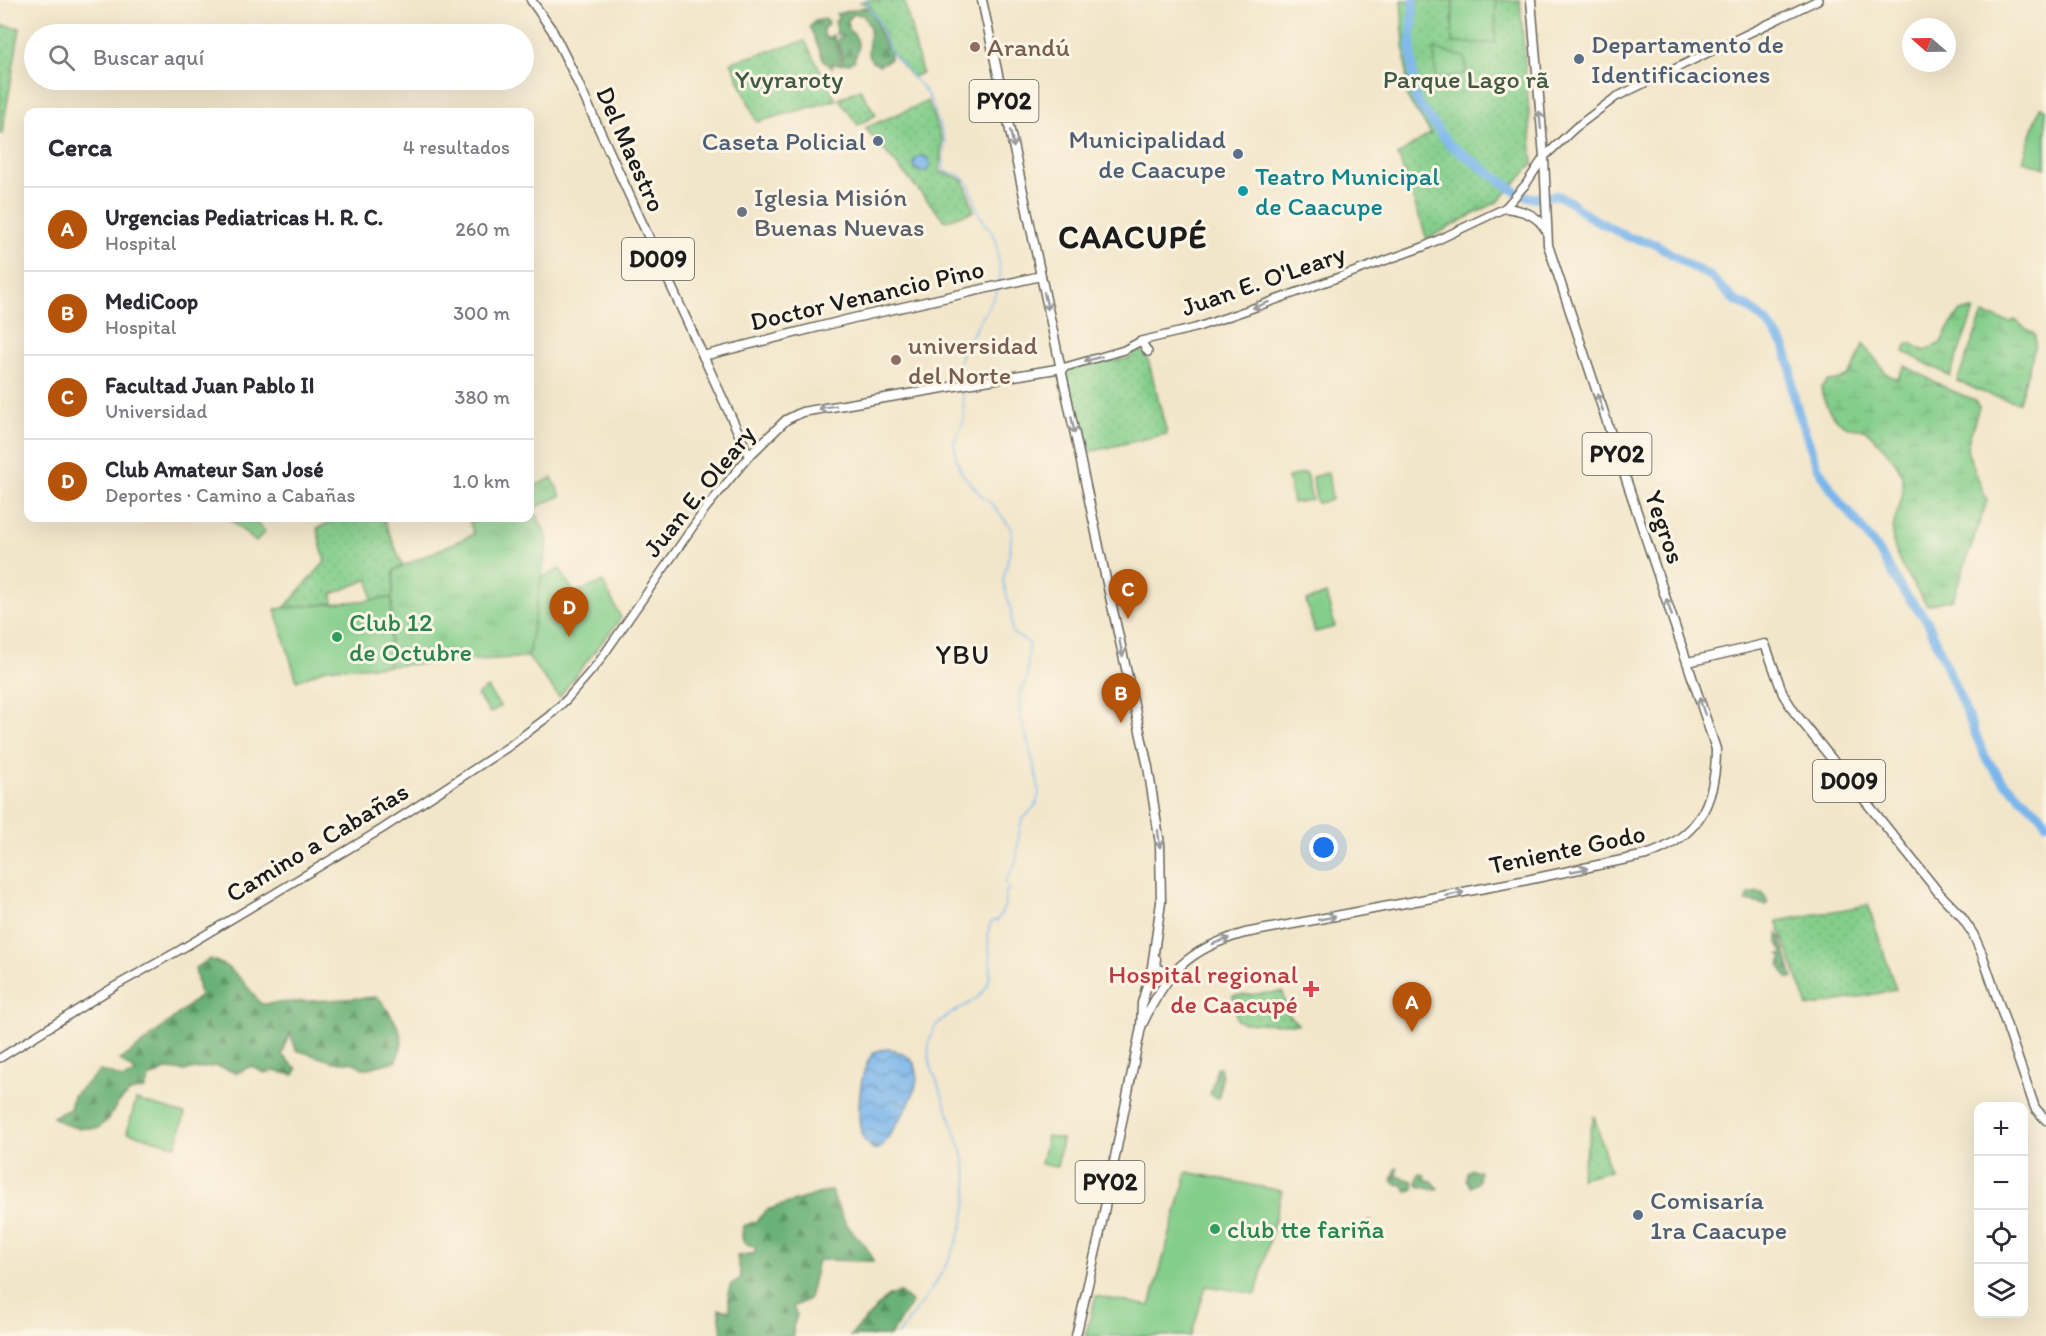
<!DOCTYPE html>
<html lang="es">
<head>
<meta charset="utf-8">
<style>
  :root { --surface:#fff; --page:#f7f7f7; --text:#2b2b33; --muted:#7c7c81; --line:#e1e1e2; --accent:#b45309 }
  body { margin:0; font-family:Itim,sans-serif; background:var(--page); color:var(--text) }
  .controls { position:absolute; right:18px; bottom:18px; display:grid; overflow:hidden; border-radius:12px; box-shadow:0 6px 24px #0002 }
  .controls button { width:54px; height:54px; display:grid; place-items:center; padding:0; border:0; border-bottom:2px solid var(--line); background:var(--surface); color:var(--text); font:30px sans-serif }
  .compass { position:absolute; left:1902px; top:18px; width:54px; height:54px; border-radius:50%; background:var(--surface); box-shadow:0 6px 24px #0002; rotate:290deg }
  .you { position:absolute; left:1324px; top:848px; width:21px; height:21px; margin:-15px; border:4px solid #fff; border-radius:50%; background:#1a73e8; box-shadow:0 0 0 9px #1a73e833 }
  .badge { display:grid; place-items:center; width:39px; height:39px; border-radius:50%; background:var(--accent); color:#fff; font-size:20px; font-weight:700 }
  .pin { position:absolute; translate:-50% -50px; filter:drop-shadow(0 2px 3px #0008) }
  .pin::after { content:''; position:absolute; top:32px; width:21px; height:18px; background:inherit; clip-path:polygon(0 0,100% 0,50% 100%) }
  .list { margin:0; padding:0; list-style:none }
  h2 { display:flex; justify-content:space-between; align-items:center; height:78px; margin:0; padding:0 24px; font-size:26px }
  h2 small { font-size:20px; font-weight:400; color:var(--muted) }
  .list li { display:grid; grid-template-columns:39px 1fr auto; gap:18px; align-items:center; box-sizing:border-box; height:84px; padding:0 24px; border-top:2px solid var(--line) }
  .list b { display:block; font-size:22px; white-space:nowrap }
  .list p { margin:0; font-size:20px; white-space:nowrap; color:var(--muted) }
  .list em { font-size:20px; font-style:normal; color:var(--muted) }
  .icon { flex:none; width:33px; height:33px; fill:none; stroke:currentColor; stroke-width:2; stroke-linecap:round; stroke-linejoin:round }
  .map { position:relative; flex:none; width:2046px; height:1336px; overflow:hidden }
  .search { position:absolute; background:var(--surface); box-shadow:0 6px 24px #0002; left:24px; top:24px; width:510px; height:66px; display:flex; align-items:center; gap:15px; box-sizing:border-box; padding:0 21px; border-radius:33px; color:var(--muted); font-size:22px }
  .panel { position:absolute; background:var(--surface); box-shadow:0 6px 24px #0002; left:24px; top:108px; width:510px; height:414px; border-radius:12px }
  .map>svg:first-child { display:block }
  .grass { fill:url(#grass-tufts); stroke:#507554; stroke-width:1.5 }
  .forest { fill:url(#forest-firs); stroke:#44664a; stroke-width:1.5 }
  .wetland { fill:url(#wetland-marsh); stroke:#507554; stroke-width:1.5 }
  .park { fill:url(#park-dots); stroke:#507554; stroke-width:1.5 }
  .garden { fill:#84ce8b; stroke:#507554; stroke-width:1.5 }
  .water { fill:url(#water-waves); stroke:#4b6984; stroke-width:1.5 }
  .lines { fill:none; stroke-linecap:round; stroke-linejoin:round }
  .stream { stroke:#7ab6ec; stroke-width:1.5 }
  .river { stroke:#7ab6ec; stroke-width:9 }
  .secondary-casing { stroke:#676359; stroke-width:10 }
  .primary-casing { stroke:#676359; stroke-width:11 }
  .secondary { stroke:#fff; stroke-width:7 }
  .primary { stroke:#fff; stroke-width:8 }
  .oneway { stroke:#999 }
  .education-dot { fill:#8d6e63; stroke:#fcf5e5; stroke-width:2 }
  .service-dot { fill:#5c6f8a; stroke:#fcf5e5; stroke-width:2 }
  .culture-dot { fill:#0f9aa8; stroke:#fcf5e5; stroke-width:2 }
  .worship-dot { fill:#6b7280; stroke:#fcf5e5; stroke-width:2 }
  .leisure-dot { fill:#2e9e5b; stroke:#fcf5e5; stroke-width:2 }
  .health-dot { fill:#e0444e; stroke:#fcf5e5; stroke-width:2 }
  .labels { text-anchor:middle; stroke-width:6; stroke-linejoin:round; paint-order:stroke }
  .shield { fill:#fcf5e5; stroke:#5f5d58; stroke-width:1.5 }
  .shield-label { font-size:24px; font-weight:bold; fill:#1c1c1c }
  .service-label { font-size:26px; fill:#4e5e75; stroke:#fcf5e5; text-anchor:start }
  .education-label { font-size:26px; fill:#785e54; stroke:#fcf5e5; text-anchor:start }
  .park-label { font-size:26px; fill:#405a43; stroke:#fcf5e5 }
  .street-label { font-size:26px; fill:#1c1c1c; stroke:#fcf5e5 }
  .culture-label { font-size:26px; fill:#0d838f; stroke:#fcf5e5; text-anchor:start }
  .worship-label { font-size:26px; fill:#5b616d; stroke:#fcf5e5; text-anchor:start }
  .leisure-label { font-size:26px; fill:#27864d; stroke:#fcf5e5; text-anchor:start }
  .health-label { font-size:26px; fill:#be3a42; stroke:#fcf5e5; text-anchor:end }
  .neighbourhood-label { font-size:27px; letter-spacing:1.5px; fill:#1c1c1c; stroke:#fcf5e5 }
  .district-label { font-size:32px; font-weight:bold; letter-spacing:1.5px; fill:#1c1c1c; stroke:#fcf5e5 }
</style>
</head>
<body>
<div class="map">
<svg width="2046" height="1336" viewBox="0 0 2046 1336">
  <defs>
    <pattern id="grass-tufts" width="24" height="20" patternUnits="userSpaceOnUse" patternTransform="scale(1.5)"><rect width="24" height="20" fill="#84ce8b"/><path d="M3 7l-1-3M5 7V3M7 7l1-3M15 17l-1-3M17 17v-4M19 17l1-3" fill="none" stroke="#71b077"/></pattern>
    <pattern id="forest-firs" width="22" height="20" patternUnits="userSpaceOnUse" patternTransform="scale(1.5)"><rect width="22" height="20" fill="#6bb177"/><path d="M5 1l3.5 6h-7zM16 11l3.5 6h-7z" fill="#578f61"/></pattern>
    <pattern id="wetland-marsh" width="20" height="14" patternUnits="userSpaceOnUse" patternTransform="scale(1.5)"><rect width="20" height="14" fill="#84ce8b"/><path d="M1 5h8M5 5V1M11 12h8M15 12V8" fill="none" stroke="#71b077"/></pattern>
    <pattern id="park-dots" width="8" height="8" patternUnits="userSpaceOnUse" patternTransform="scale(1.5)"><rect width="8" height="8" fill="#84ce8b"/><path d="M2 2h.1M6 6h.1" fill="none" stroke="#71b077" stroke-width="1.8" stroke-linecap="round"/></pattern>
    <pattern id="water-waves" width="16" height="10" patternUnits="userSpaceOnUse" patternTransform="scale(1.5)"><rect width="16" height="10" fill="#7ab6ec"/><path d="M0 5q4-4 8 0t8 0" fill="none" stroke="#6393be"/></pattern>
  </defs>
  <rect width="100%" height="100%" fill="#fcf5e5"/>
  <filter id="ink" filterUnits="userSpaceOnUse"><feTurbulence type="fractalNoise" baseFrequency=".0167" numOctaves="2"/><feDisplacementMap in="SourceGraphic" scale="12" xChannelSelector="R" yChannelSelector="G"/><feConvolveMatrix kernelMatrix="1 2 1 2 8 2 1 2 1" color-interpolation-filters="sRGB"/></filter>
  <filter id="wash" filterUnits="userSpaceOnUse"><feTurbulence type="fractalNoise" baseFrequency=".008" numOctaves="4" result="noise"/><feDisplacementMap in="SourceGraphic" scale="24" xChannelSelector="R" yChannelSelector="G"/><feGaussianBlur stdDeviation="1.35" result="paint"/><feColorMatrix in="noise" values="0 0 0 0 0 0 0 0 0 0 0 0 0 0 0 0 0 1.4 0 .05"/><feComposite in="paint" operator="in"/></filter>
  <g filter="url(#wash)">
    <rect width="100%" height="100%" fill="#f2e6ca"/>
    <polygon class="grass" points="552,478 561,496 534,508 548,540 528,657 388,666 394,570 474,534 468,518 530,518 530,488"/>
    <g class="forest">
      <path d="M 868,6 L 871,9 C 877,22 882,43 890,53 L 890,59 L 880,65 L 872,62 L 868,53 L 870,28 L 863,15 L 854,14 L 848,20 L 848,30 C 858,34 862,50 854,58 L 855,60 L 848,64 L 844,63 L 837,41 L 838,38 L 842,38 L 843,35 L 837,35 L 836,33 L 837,30 L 835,21 L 839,18 L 836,14 Z"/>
      <polygon points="825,19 828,23 827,26 824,27 824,36 828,38 833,35 842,64 833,64 832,68 824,61 810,27 814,21"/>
      <polygon points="1759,892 1764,894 1768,903 1765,905 1746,901 1749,894"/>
      <polygon points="1778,934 1781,938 1793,978 1787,978 1780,966 1782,958 1780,955 1782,956 1783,953 1777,941"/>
      <path d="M 210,959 C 236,968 245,984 261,1004 L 378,997 C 386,1007 402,1029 402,1042 C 402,1048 398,1055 396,1061 L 365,1069 L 352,1062 L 334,1062 L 296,1050 L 290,1033 L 282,1055 L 297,1069 L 294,1075 L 273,1071 L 264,1073 L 251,1066 L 237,1073 L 216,1066 L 184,1071 L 168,1069 L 149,1078 L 145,1089 L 130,1092 L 117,1104 L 109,1119 L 98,1128 C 80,1129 66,1128 53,1117 L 70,1109 L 73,1096 L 100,1071 L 110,1073 L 123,1079 L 136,1073 L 120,1060 L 141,1045 L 200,996 L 195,968 Z"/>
      <path d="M 1217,1067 L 1220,1067 C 1223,1073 1221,1092 1218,1098 L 1215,1098 L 1210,1094 Z"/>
      <polygon points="1396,1168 1398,1169 1397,1176 1413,1181 1414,1189 1407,1192 1403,1185 1395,1184 1392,1180"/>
      <polygon points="1472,1169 1479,1171 1478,1182 1471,1187 1466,1179 1467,1172"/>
      <polygon points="1420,1174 1425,1175 1425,1179 1432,1181 1438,1188 1434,1190 1419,1186 1417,1184 1418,1175"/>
      <path d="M 831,1190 C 836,1202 840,1215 848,1226 C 858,1240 868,1244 873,1261 L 818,1260 L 809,1299 L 793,1307 L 797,1315 L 793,1327 L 794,1336 L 722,1336 L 719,1309 L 730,1311 C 730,1301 726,1294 731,1284 L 737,1282 L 741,1277 L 737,1256 L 755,1253 L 755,1247 L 744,1243 L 742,1237 L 743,1226 L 755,1222 L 767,1210 Z"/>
      <polygon points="1370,1220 1372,1224 1367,1238 1361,1236 1359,1233 1362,1224 1366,1225"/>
      <polygon points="899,1292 912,1303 890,1336 850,1336 887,1297"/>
    </g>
    <g class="wetland">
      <polygon points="1974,310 1950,376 1904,352 1907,344 1911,343 1924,351 1941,343 1947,330 1961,311"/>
      <polygon points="1983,314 2010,322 2015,320 2035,335 2035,347 2019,402 1992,396 1957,381"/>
      <path d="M 1863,344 L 1888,375 L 1897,379 L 1905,366 L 1950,390 L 1975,400 L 1979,407 L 1968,442 L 1967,450 L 1987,501 L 1953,599 L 1927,605 C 1914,586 1897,564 1893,541 C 1889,515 1915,492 1897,465 C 1892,457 1874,436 1866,431 C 1861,428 1854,429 1848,427 C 1833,421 1823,403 1821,388 L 1828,381 C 1854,380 1855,365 1863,344 Z"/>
    </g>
    <g class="park">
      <polygon points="869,0 904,0 922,73 912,77 889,50 882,30 870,5 861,2"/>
      <polygon points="1401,0 1520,0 1533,164 1499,201 1427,239 1398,155 1431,133 1408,99"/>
      <polygon points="0,25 20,28 2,134 0,134"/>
      <polygon points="805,41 836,100 757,122 731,62"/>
      <polygon points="860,89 876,115 858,125 839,99"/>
      <polygon points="928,101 942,140 940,172 959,178 964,181 974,211 945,221 865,128"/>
      <polygon points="1137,346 1148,359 1167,434 1084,453 1065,369 1130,358 1134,354 1131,348"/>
      <polygon points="337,518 383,518 403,566 394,570 392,598 372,600 369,579 332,594 333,604 284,608 325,562 317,529"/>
      <polygon points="1868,905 1896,990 1808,1007 1777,921"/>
      <polygon points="1283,992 1288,1015 1298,1024 1244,1023 1237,1020 1233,996"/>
      <polygon points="1594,1116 1610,1171 1580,1178"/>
    </g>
    <g class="garden">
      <polygon points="1453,0 1496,0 1495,43 1452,43"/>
      <polygon points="1434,49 1465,57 1466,73 1436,80"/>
      <polygon points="2040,107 2046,109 2046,168 2023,161"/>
      <polygon points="1306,473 1312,500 1293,503 1288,477"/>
      <polygon points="1328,473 1332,500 1317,503 1312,477"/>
      <polygon points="233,518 250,518 265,531 256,542 231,520"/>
      <polygon points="560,569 574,593 603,582 621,618 559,697 528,657 541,578"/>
      <polygon points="1326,594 1335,627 1315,632 1306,601"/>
      <polygon points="392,598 388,666 327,668 297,681 275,609"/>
      <polygon points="487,688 500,706 490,713 477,695"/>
      <polygon points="136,1100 185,1114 176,1146 127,1132"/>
      <polygon points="1047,1136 1062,1139 1057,1167 1041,1164"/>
      <polygon points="1187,1172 1282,1191 1256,1294 1206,1286 1191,1336 1085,1336 1096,1296 1150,1306"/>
    </g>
    <g class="water">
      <circle cx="922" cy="164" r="8"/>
      <path d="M 888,1049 C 947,1060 901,1117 883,1145 L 879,1149 L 873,1149 C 870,1145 865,1142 863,1138 C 855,1121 859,1066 874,1053 C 878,1049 883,1050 888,1049 Z"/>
    </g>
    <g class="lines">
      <g class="stream">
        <polyline points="865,0 878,21 889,50 925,91 931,101 945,141 943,169 946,172 960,175 968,182 979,214 996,239 1000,274 999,283"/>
        <polyline points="959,382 960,360 964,342 972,335 998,290"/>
        <path d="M 897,1336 C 937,1284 980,1229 964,1159 C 959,1138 949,1116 942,1095 C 936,1077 924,1058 930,1038 C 938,1008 977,1011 988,983 C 996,963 982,937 992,921 L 998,920 L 1005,905 L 1005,893 L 1009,889 L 1005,882 L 1016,862 L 1020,826 L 1023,819 L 1036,805 L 1039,793 L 1037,777 L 1019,710 L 1020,696 L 1027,676 L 1029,643 L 1012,633 L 1011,612 L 1003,580 L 1010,550 L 1012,529 L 992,504 L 981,495 L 961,472 L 956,457 L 954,442 L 964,420 L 963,396 L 959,390"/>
      </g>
      <polyline class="river" points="1414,0 1411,42 1414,95 1420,106 1449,144 1515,191 1531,198 1557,195 1569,201 1588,216 1628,237 1656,244 1690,266 1710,276 1734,300 1747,306 1767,323 1784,345 1791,368 1792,389 1798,411 1817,466 1841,504 1852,515 1882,556 1902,590 1927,620 1986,759 2003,781 2039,813 2046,823"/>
    </g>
  </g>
  <g filter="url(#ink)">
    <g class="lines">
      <g class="secondary-casing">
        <g id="secondary">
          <polyline points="1141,341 1148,352"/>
          <polyline points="1062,368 1124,350 1141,341 1195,328 1253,308 1423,247 1505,208 1526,184 1544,157 1575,128 1616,97 1818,0"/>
          <polyline points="0,1058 117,985 178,951 382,829 508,747 549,716 567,699 598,663 706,508 749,456"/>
        </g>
      </g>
      <g class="primary-casing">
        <g id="primary">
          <polyline points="531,0 552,30 572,70 749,456 786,420 802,412 1062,368"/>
          <polyline points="982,0 1104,570 1148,767 1160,844 1161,902 1152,967 1142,1003 1141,1027 1099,1237 1076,1336"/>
          <path d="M 1505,208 C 1522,210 1537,214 1546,230"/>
          <polyline points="703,356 854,318 1041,276"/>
          <polyline points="1688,662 1765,644 1783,694 1795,713 1939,893 1961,916 1973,934 1982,954 2035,1108 2046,1120"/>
          <polyline points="1156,959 1155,964 1158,969 1166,972 1174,972"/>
          <path d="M 1141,1027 C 1166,973 1187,949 1245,933 L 1522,881 L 1646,855 C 1698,838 1716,803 1716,749 L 1548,245 L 1544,157 L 1531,0"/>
        </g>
      </g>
      <use href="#secondary" class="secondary"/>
      <use href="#primary" class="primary"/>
    </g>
    <defs><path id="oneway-shaft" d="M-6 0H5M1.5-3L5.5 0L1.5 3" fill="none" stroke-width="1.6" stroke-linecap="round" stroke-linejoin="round" transform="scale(1.5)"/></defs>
    <g class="oneway">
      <use href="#oneway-shaft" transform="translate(1540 120) rotate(-96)"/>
      <use href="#oneway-shaft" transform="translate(1012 139) rotate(78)"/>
      <use href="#oneway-shaft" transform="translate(1046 301) rotate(77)"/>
      <use href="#oneway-shaft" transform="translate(1261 305) rotate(159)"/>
      <use href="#oneway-shaft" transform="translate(1093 359) rotate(164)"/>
      <use href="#oneway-shaft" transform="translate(1600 402) rotate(-109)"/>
      <use href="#oneway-shaft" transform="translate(827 407) rotate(171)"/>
      <use href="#oneway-shaft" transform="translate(1073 425) rotate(79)"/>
      <use href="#oneway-shaft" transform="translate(1669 607) rotate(-108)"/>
      <use href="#oneway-shaft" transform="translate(1121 648) rotate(78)"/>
      <use href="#oneway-shaft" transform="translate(1702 706) rotate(-108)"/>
      <use href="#oneway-shaft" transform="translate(1159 839) rotate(83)"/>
      <use href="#oneway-shaft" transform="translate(1579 870) rotate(-11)"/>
      <use href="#oneway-shaft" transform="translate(1455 894) rotate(-11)"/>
      <use href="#oneway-shaft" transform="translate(1327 918) rotate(-11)"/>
      <use href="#oneway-shaft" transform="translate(1221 941) rotate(-21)"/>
    </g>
  </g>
  <g class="education-dot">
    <circle cx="975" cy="47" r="6"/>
    <circle cx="896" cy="360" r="6"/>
  </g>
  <g class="service-dot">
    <circle cx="1579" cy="59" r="6"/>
    <circle cx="878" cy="141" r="6"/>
    <circle cx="1238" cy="154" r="6"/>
    <circle cx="1638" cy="1215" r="6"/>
  </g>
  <circle class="culture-dot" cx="1243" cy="191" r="6"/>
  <circle class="worship-dot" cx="742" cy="212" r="6"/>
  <g class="leisure-dot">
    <circle cx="337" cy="637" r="6"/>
    <circle cx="1215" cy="1229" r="6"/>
  </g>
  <path class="health-dot" d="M1308 980h6v6h6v6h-6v6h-6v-6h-6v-6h6z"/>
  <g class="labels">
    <g class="shield">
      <rect x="969.5" y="80" width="69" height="42" rx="4.5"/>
      <rect x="622" y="238" width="72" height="42" rx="4.5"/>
      <rect x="1582.5" y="433" width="69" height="42" rx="4.5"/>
      <rect x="1813" y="760" width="72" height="42" rx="4.5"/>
      <rect x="1075.5" y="1161" width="69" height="42" rx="4.5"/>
    </g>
    <g class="shield-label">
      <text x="1004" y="109">PY02</text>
      <text x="658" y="267">D009</text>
      <text x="1617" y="462">PY02</text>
      <text x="1849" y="789">D009</text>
      <text x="1110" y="1190">PY02</text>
    </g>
    <g class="service-label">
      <text x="1591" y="53">Departamento de<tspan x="1591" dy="30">Identificaciones</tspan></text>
      <text x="1226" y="148" text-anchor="end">Municipalidad<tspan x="1226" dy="30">de Caacupe</tspan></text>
      <text x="866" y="150" text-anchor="end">Caseta Policial</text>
      <text x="1650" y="1209">Comisaría<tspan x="1650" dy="30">1ra Caacupe</tspan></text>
    </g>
    <g class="education-label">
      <text x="987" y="56">Arandú</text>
      <text x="908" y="354">universidad<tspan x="908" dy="30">del Norte</tspan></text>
    </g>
    <g class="park-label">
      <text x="789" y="88">Yvyraroty</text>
      <text x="1466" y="88">Parque Lago rã</text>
    </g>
    <g class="street-label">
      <text transform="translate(631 149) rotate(66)" y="9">Del Maestro</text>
      <text transform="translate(1263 280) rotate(-19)" y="9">Juan E. O'Leary</text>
      <text transform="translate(867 295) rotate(-13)" y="9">Doctor Venancio Pino</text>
      <text transform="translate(699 491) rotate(-51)" y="9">Juan E. Oleary</text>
      <text transform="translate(1665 527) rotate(71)" y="9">Yegros</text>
      <text transform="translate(317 842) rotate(-31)" y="9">Camino a Cabañas</text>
      <text transform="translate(1567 849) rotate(-12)" y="9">Teniente Godo</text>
    </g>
    <g class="culture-label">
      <text x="1255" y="185">Teatro Municipal<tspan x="1255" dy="30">de Caacupe</tspan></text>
    </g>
    <g class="worship-label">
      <text x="754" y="206">Iglesia Misión<tspan x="754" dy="30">Buenas Nuevas</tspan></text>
    </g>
    <g class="leisure-label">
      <text x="349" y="631">Club 12<tspan x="349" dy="30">de Octubre</tspan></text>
      <text x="1227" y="1238">club tte fariña</text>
    </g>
    <g class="health-label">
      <text x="1298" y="983">Hospital regional<tspan x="1298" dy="30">de Caacupé</tspan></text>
    </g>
    <g class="neighbourhood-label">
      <text x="963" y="664">YBU</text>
    </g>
    <g class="district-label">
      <text x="1133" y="248">CAACUPÉ</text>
    </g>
  </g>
</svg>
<div class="controls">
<button>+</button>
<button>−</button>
<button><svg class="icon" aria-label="locate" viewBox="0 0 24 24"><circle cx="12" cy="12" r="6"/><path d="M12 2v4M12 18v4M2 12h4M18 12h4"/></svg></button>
<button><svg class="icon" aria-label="layers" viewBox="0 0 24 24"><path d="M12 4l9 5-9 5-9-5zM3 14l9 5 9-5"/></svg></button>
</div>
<svg class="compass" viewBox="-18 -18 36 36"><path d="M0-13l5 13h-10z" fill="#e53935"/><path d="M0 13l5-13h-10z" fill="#7c7c81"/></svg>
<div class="you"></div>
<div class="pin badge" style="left:1412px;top:1032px">A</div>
<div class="pin badge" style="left:1121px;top:723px">B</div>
<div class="pin badge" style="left:1128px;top:619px">C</div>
<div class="pin badge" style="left:569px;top:637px">D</div>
<div class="search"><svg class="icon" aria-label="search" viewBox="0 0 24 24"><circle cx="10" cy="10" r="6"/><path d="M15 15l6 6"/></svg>Buscar aquí</div>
<section class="panel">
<h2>Cerca<small>4 resultados</small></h2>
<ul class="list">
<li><span class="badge">A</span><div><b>Urgencias Pediatricas H. R. C.</b><p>Hospital</p></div><em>260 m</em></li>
<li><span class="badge">B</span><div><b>MediCoop</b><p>Hospital</p></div><em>300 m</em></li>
<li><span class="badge">C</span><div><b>Facultad Juan Pablo II</b><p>Universidad</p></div><em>380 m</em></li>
<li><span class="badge">D</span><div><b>Club Amateur San José</b><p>Deportes · Camino a Cabañas</p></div><em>1.0 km</em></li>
</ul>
</section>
</div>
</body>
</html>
